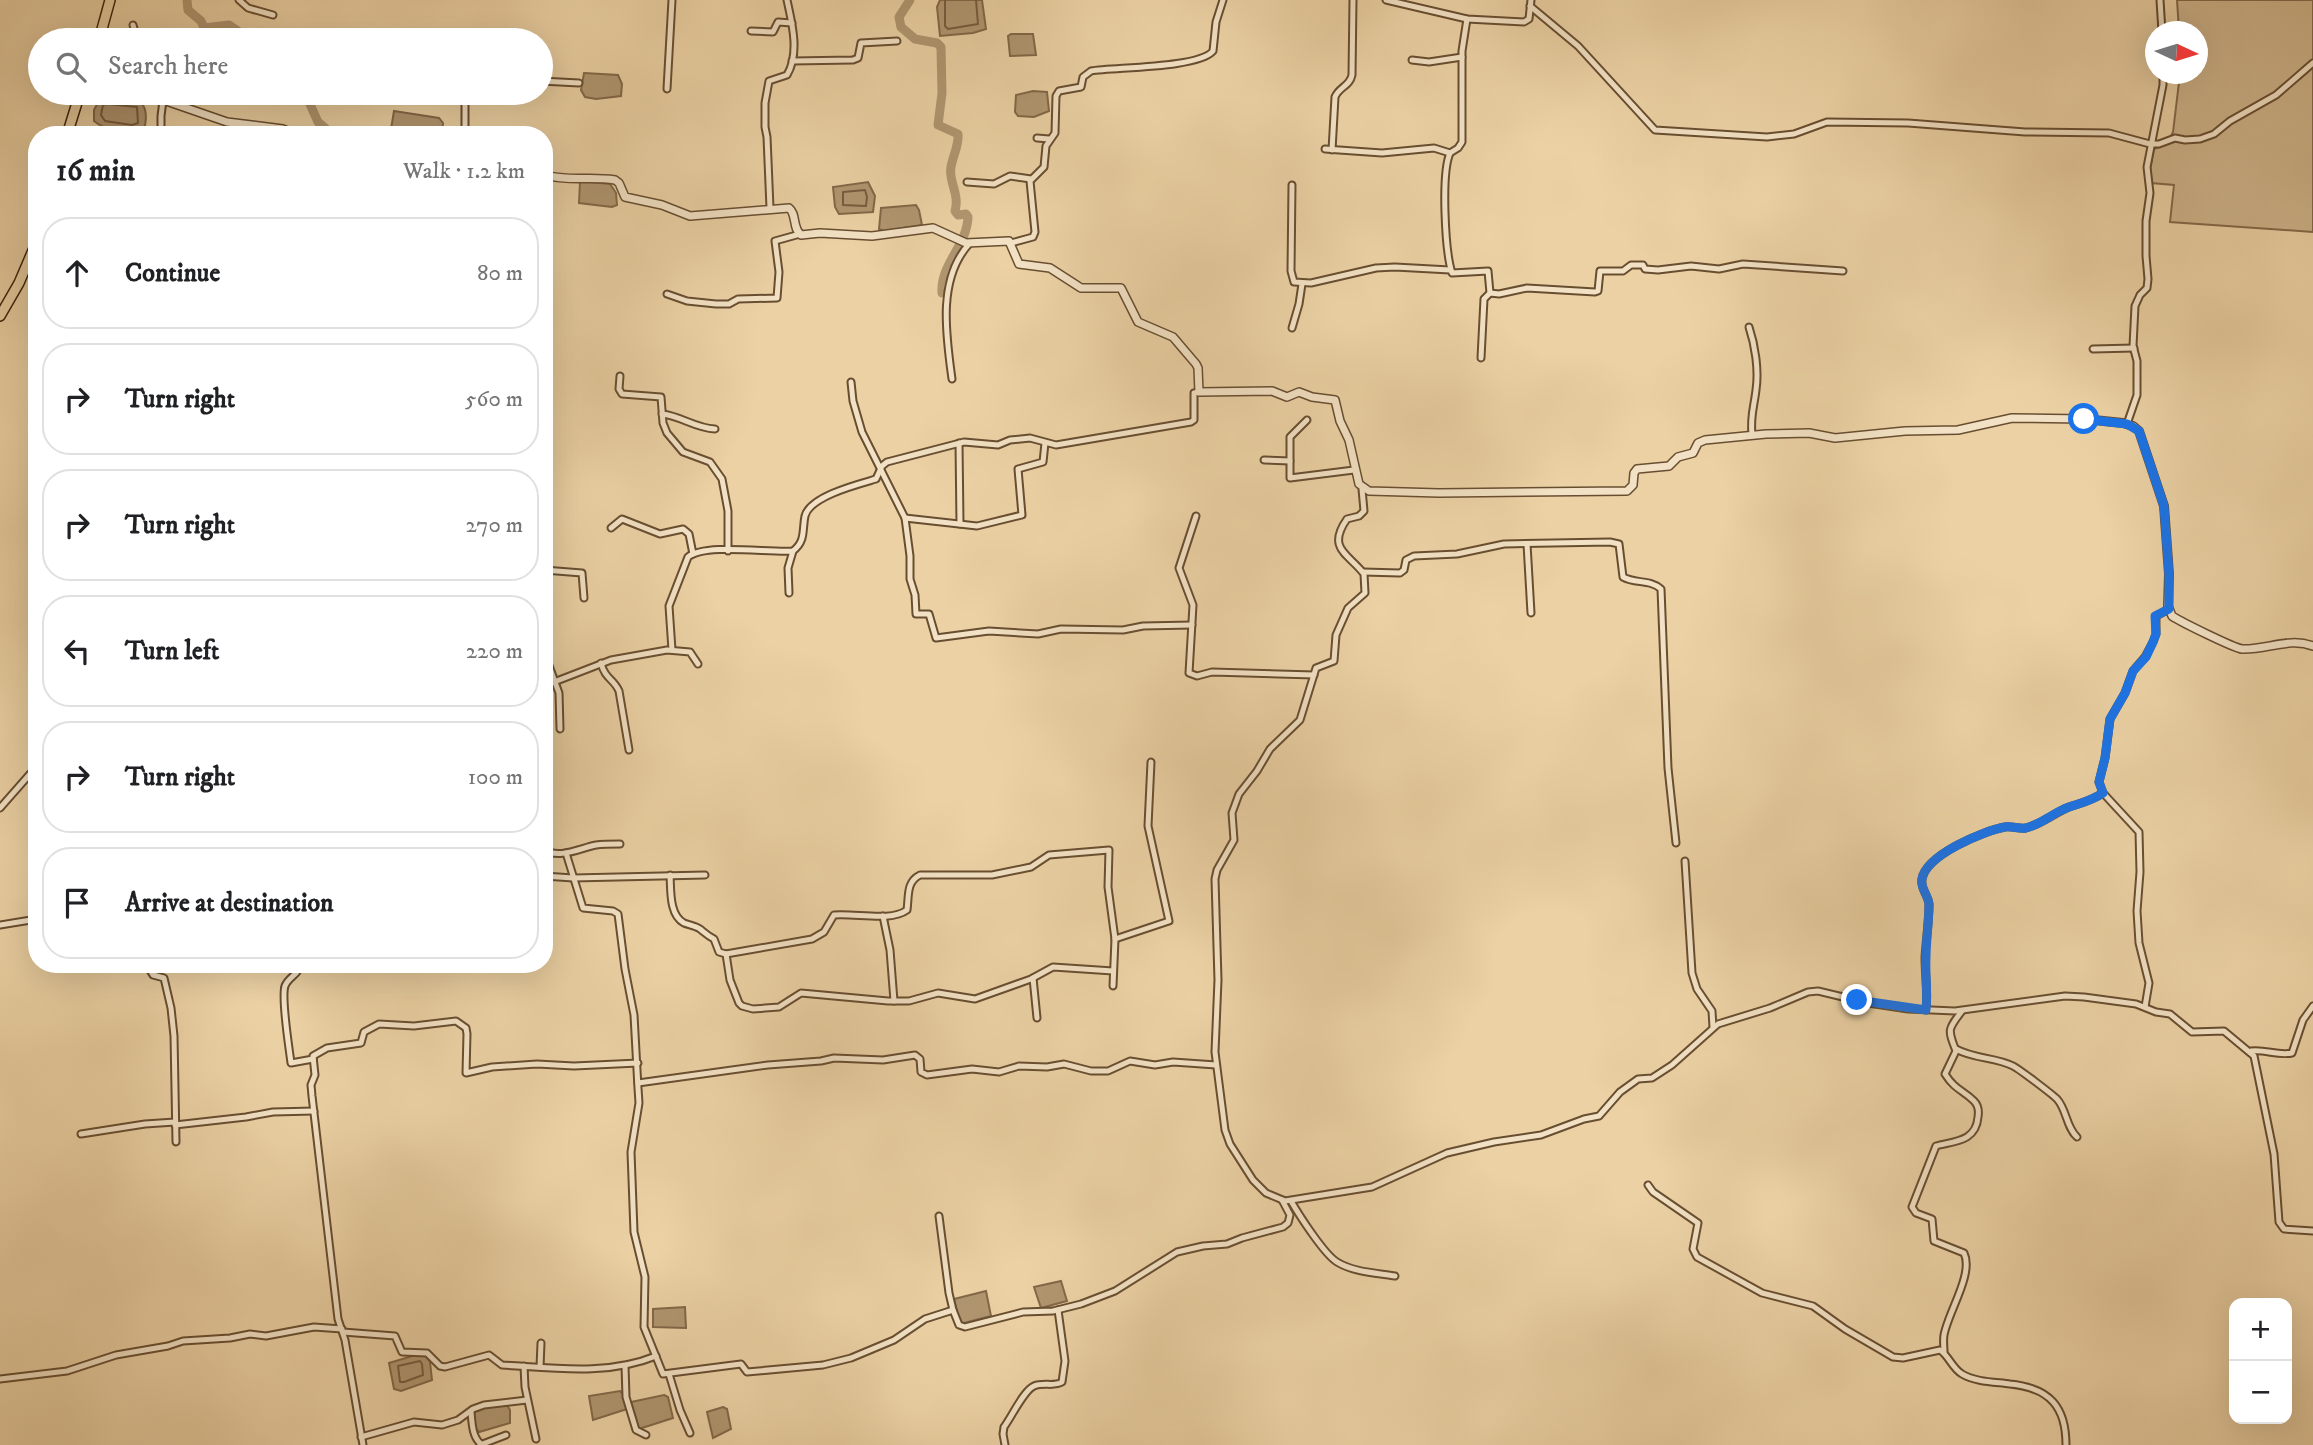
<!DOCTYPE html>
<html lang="en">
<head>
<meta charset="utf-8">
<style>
  :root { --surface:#fff; --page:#f2f2f2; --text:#202124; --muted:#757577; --line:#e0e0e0 }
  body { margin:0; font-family:"IM FELL DW Pica",serif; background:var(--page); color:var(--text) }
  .controls { position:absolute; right:21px; bottom:21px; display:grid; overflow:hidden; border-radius:14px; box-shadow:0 7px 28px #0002 }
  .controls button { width:63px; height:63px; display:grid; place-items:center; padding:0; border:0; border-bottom:2px solid var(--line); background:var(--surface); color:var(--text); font:35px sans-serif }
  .compass { position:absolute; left:2145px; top:21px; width:63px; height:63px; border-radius:50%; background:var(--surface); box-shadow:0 7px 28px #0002; rotate:94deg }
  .stop { position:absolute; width:21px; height:21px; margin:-16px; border:5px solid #1a73e8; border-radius:50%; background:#fff }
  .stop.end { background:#1a73e8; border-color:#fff; box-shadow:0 2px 7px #0008 }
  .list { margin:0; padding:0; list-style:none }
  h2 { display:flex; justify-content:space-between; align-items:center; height:91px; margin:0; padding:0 28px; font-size:30px }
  h2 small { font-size:23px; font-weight:400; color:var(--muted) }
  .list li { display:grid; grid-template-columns:46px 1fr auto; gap:21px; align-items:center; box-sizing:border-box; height:112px; margin:0 14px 14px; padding:0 14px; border:2px solid var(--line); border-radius:28px }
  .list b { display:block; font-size:26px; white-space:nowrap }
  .list em { font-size:23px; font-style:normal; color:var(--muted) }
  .icon { flex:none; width:38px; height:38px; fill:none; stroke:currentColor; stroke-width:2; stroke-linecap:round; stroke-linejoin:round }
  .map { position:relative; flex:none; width:2313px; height:1445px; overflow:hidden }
  .search { position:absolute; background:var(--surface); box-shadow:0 7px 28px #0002; left:28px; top:28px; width:525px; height:77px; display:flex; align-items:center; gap:18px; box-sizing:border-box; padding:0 24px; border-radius:38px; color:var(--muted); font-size:26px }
  .panel { position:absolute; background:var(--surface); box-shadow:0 7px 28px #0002; left:28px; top:126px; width:525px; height:847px; border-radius:28px }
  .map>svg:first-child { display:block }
  .green { fill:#cdb38a; stroke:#846a4a; stroke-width:2 }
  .water { fill:#b09670; stroke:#826848; stroke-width:2 }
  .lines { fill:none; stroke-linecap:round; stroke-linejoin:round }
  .shore { stroke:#765c3e; stroke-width:2 }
  .river { stroke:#b09670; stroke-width:9 }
  .minor-casing { stroke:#684e31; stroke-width:9 }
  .tertiary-casing { stroke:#684e31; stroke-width:10 }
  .primary-casing { stroke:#3c220b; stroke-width:12 }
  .minor { stroke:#f2e1c4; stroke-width:5 }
  .tertiary { stroke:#f2e1c4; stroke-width:7 }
  .primary { stroke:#ebd1a4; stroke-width:9 }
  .route { stroke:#1a73e8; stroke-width:9 }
</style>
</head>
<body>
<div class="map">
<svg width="2313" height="1445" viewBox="0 0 2313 1445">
  <rect width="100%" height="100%" fill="#ebd1a4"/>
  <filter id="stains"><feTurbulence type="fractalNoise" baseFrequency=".00286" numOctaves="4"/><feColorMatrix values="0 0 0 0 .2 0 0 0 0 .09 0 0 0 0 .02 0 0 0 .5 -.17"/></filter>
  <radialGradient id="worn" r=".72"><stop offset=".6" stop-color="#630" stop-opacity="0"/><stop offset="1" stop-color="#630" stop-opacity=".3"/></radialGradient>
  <polygon class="green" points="2177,0 2313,0 2313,232 2170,222 2174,185 2151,183 2150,170 2154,149 2167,144 2173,132 2180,74 2198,74 2198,32 2179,31"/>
  <g class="water">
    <polygon points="940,0 982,0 986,29 973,33 940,36 937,7"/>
    <polygon points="1011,34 1033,34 1036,55 1010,56 1008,36"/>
    <polygon points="584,73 618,75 622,84 621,96 596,99 585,97 581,90"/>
    <polygon points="1033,91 1047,92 1049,111 1034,117 1018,116 1015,112 1016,95"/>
    <path d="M 101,97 C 130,95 153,95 144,130 C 127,133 107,132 94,121 L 94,110 Z"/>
    <polygon points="394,111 439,118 443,123 442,135 390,135"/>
    <polygon points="580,181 610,184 616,193 617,205 612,207 579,203"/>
    <polygon points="868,182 875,196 873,212 839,214 835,207 833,187"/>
    <polygon points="916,205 919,210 922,225 884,231 879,229 881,208"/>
    <polygon points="1061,1281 1067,1301 1041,1308 1034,1287"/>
    <polygon points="986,1291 991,1316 960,1324 954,1299"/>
    <polygon points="685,1307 686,1328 653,1327 653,1309"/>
    <polygon points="419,1354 426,1355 430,1362 432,1380 401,1391 394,1389 389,1363"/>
    <polygon points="620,1391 623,1394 627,1409 593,1420 589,1396"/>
    <polygon points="664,1395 668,1397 673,1418 639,1429 631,1402"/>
    <polygon points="488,1405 507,1405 510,1410 510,1423 479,1432 474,1427 473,1411"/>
    <polygon points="723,1407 727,1409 731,1429 713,1438 707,1412"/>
  </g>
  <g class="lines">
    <g class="shore">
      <polyline points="945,0 945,26 948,29 978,24 976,0"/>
      <polygon points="107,104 137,107 138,123 132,125 105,121 101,115 103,105"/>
      <polygon points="865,190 867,197 866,206 843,205 843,192"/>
      <polygon points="420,1361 422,1364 423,1375 404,1382 400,1382 398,1366"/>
    </g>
    <g class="river">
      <polyline points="187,0 188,10 201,21 204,28 229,25 251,40"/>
      <path d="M 910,0 L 899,17 L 901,27 L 915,39 L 937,43 L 941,47 L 942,93 L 938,125 L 958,134 C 959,146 953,155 951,167 C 948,181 960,194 955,211 L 958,215 L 966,214 L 968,217 C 967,246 940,264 942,293"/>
      <polyline points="305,93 318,122 333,135"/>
    </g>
    <g class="minor-casing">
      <g id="minor">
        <polyline points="239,0 248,8 273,15"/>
        <polyline points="1386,0 1467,19 1524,22 1529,19 1531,0"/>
        <polyline points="2160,0 2162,32"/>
        <polyline points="1530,6 1578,46 1655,130 1767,137 1794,134 1827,122 1908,123 2025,132 2109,133 2150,144 2159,144 2175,138 2185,140 2200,139 2214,134 2230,121 2276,95 2313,63"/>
        <path d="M 1467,19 L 1462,51 L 1462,142 L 1458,148 L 1450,153 C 1441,174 1445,251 1452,273 L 1488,271 L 1490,293 L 1499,294 L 1527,288 L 1595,292 L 1598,291 L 1600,271 L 1623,271 L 1631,265 L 1643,265 L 1645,269 L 1658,270 L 1691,266 L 1719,269 L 1743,264 L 1843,271"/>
        <polyline points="133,25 137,40"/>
        <polyline points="751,31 773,32 778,22 792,23"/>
        <polyline points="1412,60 1429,62 1462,57"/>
        <polyline points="792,61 853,60 858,58 861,43 897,41"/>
        <polyline points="541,81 579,83"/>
        <polyline points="667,89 672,0"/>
        <polyline points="161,135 161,116 164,93"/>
        <polyline points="465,135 465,93"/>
        <polyline points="1037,138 1049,139"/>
        <polyline points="1325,149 1382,153 1434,148 1450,153"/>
        <path d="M 1332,150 L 1335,97 C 1339,87 1350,86 1352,75 L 1353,0"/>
        <polyline points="967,182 994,184 1010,176 1031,179"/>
        <polyline points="1292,185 1291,271 1294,282 1311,283 1376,268 1395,267 1450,270"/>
        <path d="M 770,208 L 767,137 L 765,127 L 765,103 L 769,81 L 787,75 C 800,53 792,23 787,0"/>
        <path d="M 1011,243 L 1033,237 L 1035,232 L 1030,181 L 1044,167 L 1046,146 L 1055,133 L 1056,96 L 1059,91 L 1081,87 L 1083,77 L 1091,71 C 1116,67 1199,68 1213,51 L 1216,22 L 1223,0"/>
        <polyline points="667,294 687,301 716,304 729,304 738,299 777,298 779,272 775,241 800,234"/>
        <path d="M 1749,327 C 1755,345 1759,370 1756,390 C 1754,408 1750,415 1752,435"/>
        <polyline points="1292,328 1299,304 1302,284"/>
        <polyline points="2093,349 2134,348"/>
        <polyline points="1481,358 1484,299 1490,293"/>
        <polyline points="620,376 619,389 622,394 661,397 663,423 667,433 683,452 710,462 722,479 728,511 728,551"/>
        <path d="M 952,379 C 946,335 937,278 970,243"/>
        <polyline points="851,382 853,401 862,432 905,518 910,556 910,579 915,595 916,614 929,614 936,638 989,631 1038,634 1061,629 1123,630 1143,626 1192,625"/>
        <path d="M 662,414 C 681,416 695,428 715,429"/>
        <polyline points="1307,420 1290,437 1290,478 1354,470"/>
        <polyline points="2127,424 2137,395 2137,361 2133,346 2135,306 2140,295 2147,288 2148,279 2146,256 2146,221 2150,193 2147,167 2163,85 2163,74"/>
        <polyline points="959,443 960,524"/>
        <polyline points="1264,460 1290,461"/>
        <path d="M 1362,489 L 1364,511 L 1359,516 L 1347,519 C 1326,549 1349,554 1364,574 L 1365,593 L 1348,608 L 1336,635 L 1334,661 L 1316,668 L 1300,720 L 1270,749 L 1257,771 L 1239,794 L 1232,813 L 1234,840 L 1217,870 L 1215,879 L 1218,980 L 1215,1052 L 1225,1130 L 1230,1144 L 1253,1180 L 1266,1193 L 1285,1201 L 1372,1187 L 1447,1153 L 1494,1142 L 1541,1135 L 1584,1119 L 1599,1116 L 1620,1092 L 1638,1079 L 1652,1078 L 1672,1065 L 1718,1024 L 1770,1008 L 1808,992 L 1818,991 L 1868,1003 L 1908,1009 L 1955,1011 L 2065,996 L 2084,997 L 2136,1004 L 2156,1012 L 2170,1014 L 2192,1032 L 2224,1031 L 2254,1056 L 2274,1154 L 2279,1222 L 2284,1229 L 2313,1231"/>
        <polyline points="1196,516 1179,568 1193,605 1189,673 1197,676 1212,672 1314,675"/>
        <polyline points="905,518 977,526 1022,515 1018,469 1043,462 1045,443"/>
        <polyline points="611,528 622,519 660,534 683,529 689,534 693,554"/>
        <polyline points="1527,544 1531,613"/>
        <polyline points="544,570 582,573 584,598"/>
        <path d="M 1363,572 L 1400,573 L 1404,570 L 1406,560 L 1414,556 L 1457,554 L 1504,544 L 1610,542 L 1619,544 L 1623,577 C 1635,584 1650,579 1661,589 L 1668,768 L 1676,843"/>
        <polyline points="789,593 788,568 793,551"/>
        <polyline points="547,611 547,660 559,693 560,729"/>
        <path d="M 672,650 L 669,606 L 688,557 C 706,543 769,553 793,551 C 806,541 802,530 805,516 C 810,496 859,484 876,479 L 882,466 L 887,462 L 964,442 L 998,445 L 1010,440 L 1030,438 L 1056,445 L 1191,422 L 1194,420 L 1194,393 L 1199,392"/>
        <path d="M 601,663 C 605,679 614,679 619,691 L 629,750"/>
        <polyline points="554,682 611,660 667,650 690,652 698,664"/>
        <polyline points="544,686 554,682"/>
        <polyline points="0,808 37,766"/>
        <polyline points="544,811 544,815"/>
        <path d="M 544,849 C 558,860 580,848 596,845 C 603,844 612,844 620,844"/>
        <polyline points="566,853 583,908 613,911 618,914 625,969 634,1015 638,1088 639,1103 631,1152 634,1232 645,1277 644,1327 663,1374 741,1364 747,1372 823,1365 851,1358 894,1340 925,1319 953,1310 959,1325 965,1327 1023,1312 1053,1311 1081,1304 1115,1291 1177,1252 1203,1246 1227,1244 1242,1238 1283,1227 1288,1223 1290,1215 1282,1200"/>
        <polyline points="1685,861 1692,973 1697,989 1712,1011 1713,1027"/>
        <path d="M 670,875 C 671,890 669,915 684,923 C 689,925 696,926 700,929 C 705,933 708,936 714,939 L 719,952 L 726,954 L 812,939 L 824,932 L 834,915 C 856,913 891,922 907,910 C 909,896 906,882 920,875 L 992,875 L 1031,867 L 1049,855 L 1109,850 L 1108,887 L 1115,939 L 1113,986"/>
        <polyline points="544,876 573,878 705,875"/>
        <polyline points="883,916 890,950 894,1001"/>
        <polyline points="0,925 37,919"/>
        <polyline points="1115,939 1169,921 1148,826 1151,762"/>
        <polyline points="726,954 730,980 739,1003 742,1006 753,1009 779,1007 801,993 888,1001 909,1001 938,993 975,999 1031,979 1053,967 1113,971"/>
        <polyline points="146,964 153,975 164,978 171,1008 174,1036 176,1142"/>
        <path d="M 301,964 C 299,975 289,976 285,986 C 281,998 289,1047 291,1063 L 313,1059"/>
        <polyline points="1033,978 1037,1018"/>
        <polyline points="2145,1007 2149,983 2139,943 2137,911 2140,872 2139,832 2103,793 2099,782 2105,758 2110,719 2125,693 2133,671 2145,657 2153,642 2156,634 2156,616 2169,609"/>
        <path d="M 1926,1010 C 1928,992 1925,976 1925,957 C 1926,940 1929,922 1929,904 C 1928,895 1920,888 1922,879 C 1926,855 1983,831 2005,827 C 2012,826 2019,829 2026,828 C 2042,824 2054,813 2069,807 C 2081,803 2091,801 2103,793"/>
        <path d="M 1956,1049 C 1974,1059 1995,1057 2013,1066 C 2019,1069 2052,1094 2057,1099 C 2067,1110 2066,1127 2077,1137"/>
        <path d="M 2251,1051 C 2265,1049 2278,1056 2292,1053 L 2303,1020 L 2313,1006"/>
        <polyline points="638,1083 768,1065 821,1061 834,1058 883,1060 915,1055 920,1059 921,1072 927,1075 972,1069 999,1072 1019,1066 1047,1067 1064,1064 1091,1071 1108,1071 1130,1061 1155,1065 1173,1062 1216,1065"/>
        <polyline points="175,1125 246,1117 273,1112 314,1111"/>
        <polyline points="81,1134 145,1124 175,1122"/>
        <path d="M 1648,1185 L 1653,1192 L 1698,1223 L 1693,1249 L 1697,1257 L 1762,1293 L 1813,1306 L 1845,1329 L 1893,1357 L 1903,1358 L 1940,1350 C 1949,1356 1952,1368 1962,1374 C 1975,1382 1995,1382 2010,1384 C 2050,1388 2066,1407 2066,1445"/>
        <path d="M 1291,1201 C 1299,1215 1324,1254 1337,1262 C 1353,1272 1377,1273 1395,1276"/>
        <polyline points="939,1216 949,1293 953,1310"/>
        <path d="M 343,1332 L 395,1336 L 402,1352 L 427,1353 L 440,1366 L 445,1367 L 489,1355 L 502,1365 C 554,1368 607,1376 656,1356"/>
        <path d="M 1944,1352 C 1944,1347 1943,1341 1944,1335 C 1948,1312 1974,1274 1964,1253 L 1934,1241 L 1932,1219 L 1916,1213 L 1912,1207 L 1936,1146 C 1954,1141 1976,1142 1978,1117 C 1979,1111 1979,1106 1974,1101 C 1963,1090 1955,1090 1945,1074 L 1956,1051 C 1948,1030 1947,1030 1962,1011"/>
        <polyline points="524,1366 525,1387 536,1439"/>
        <polyline points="625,1366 626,1397 636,1430 646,1435"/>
        <polyline points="540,1367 541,1343"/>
        <polyline points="669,1374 680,1410 690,1433"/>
        <polyline points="0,1379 67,1371 116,1355 168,1346 183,1341 230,1338 250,1334 266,1336 314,1327 342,1329"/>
        <path d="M 471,1412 C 472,1422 472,1437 481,1444"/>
        <polyline points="361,1437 414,1422 442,1425 458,1420 473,1409 484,1405 527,1400"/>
        <polyline points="363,1445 345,1340 338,1319 312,1096 311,1085 315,1075 313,1056 327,1048 361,1043 364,1032 379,1024 414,1026 456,1021 466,1028 467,1034 466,1073 492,1067 537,1064 574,1066 638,1063"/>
        <polyline points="480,1445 506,1435"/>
        <path d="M 1005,1445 L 1003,1434 L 1004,1427 C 1011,1418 1024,1390 1034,1386 C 1044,1382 1054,1387 1062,1382 L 1065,1361 L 1058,1310"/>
      </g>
    </g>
    <g class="tertiary-casing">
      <g id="tertiary">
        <polyline points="143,93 227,122 283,129 297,135"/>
        <path d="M 544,175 C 571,182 589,176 615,180 L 619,183 L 625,197 L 662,205 L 690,216 L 789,208 C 797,214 792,228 801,235 L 820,233 L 872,236 L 933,228 L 966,243 L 1009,241 L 1019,264 L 1050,268 L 1081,288 L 1121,288 L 1138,322 L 1173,337 L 1196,364 L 1198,368 L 1199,392 L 1272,391 L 1287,397 L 1299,392 L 1312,397 L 1335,400 L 1340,421 L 1349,440 L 1359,484 L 1369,491 L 1439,493 L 1627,491 L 1633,485 L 1634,473 L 1637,469 L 1669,466 L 1678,457 L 1693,453 L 1698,443 L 1705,440 L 1766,434 L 1809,433 L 1835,438 L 1905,431 L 1958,430 L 2012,418 L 2084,419 L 2123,423 L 2133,426 L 2139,431 L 2164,506 L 2169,574 L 2168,606 L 2172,616 C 2181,622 2234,648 2242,649 C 2267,650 2289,637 2313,646"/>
      </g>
    </g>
    <g class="primary-casing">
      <g id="primary">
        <polyline points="99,40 110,0"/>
        <polyline points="67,135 80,93"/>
        <polyline points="0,316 19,283 37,241"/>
      </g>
    </g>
    <use href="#minor" class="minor"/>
    <use href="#tertiary" class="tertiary"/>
    <use href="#primary" class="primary"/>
  </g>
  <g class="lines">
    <path class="route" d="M 1857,1000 L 1926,1010 C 1928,992 1925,976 1926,957 C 1926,940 1929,922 1929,904 C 1928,895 1920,888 1922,879 C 1926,855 1983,831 2005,827 C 2012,826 2019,829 2026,828 C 2042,824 2054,812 2069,807 C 2081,803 2091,801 2103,793 L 2099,782 L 2105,758 L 2110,719 L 2125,693 L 2133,671 L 2146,657 L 2153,642 L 2156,634 L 2155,616 L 2169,609 L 2169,574 L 2164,506 L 2139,431 L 2127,424 L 2084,419"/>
  </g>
  <rect width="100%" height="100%" filter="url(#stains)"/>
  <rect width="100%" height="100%" fill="url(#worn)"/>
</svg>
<div class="controls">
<button>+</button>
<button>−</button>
</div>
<svg class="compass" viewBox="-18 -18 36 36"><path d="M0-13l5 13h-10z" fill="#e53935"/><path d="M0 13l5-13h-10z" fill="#757577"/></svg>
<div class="stop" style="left:2084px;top:419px"></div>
<div class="stop end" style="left:1857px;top:1000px"></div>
<div class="search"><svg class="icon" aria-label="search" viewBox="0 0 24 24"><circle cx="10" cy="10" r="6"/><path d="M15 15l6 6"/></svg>Search here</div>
<section class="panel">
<h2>16 min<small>Walk · 1.2 km</small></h2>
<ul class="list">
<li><svg class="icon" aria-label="ahead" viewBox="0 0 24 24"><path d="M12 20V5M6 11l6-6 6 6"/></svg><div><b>Continue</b></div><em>80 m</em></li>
<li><svg class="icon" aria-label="right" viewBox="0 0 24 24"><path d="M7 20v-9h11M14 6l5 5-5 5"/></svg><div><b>Turn right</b></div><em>560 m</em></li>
<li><svg class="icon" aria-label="right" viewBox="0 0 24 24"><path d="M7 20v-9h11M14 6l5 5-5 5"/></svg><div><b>Turn right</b></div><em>270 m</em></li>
<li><svg class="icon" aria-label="left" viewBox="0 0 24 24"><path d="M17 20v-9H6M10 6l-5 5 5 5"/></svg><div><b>Turn left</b></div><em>220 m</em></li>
<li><svg class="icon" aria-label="right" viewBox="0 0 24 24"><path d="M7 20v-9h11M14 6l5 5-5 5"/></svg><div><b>Turn right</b></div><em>100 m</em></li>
<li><svg class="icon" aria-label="arrive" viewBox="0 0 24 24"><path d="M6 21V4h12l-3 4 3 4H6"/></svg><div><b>Arrive at destination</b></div></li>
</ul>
</section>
</div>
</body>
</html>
